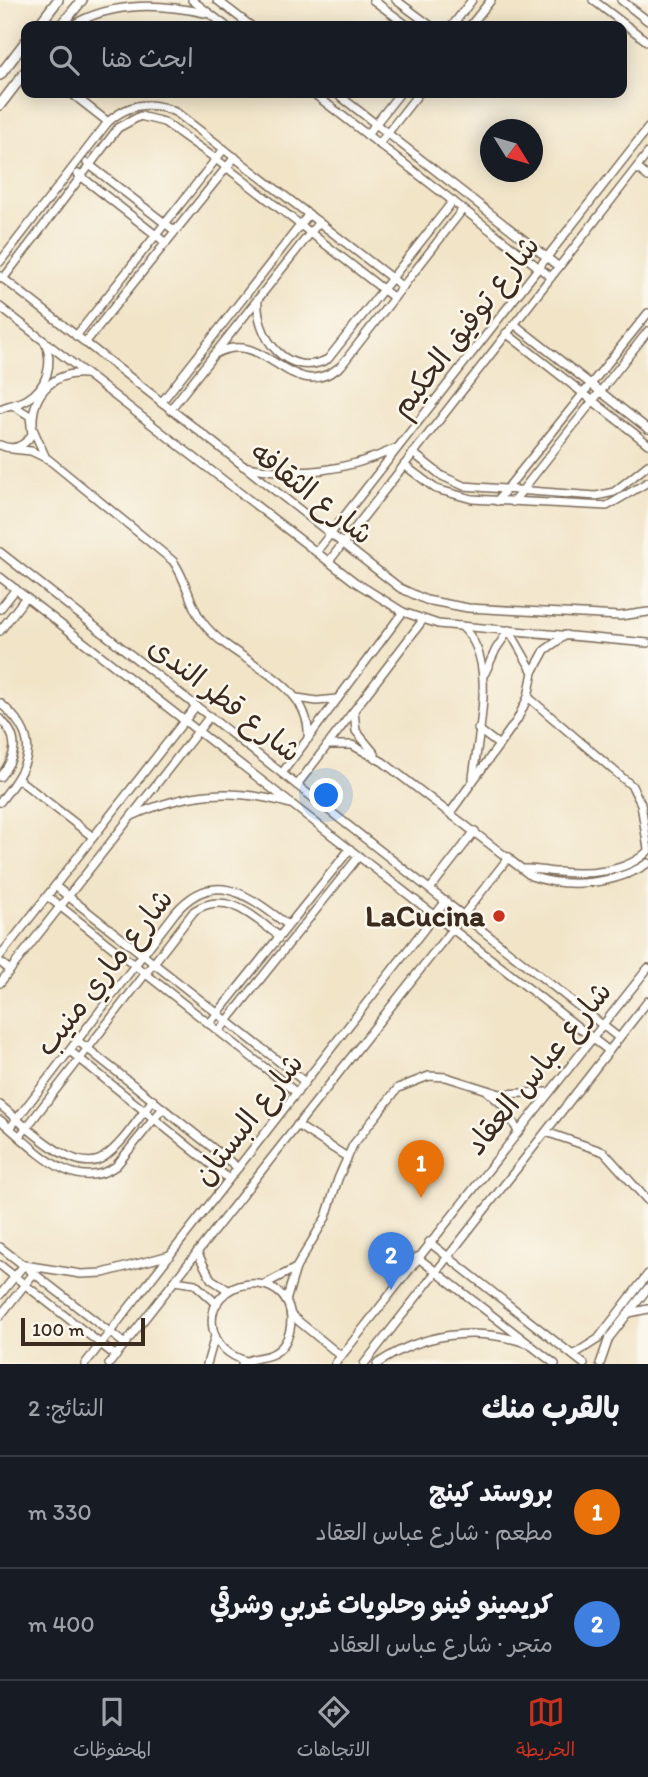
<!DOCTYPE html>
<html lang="ar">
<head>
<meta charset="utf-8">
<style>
  :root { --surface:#171b24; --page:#242831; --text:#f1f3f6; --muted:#9ea1a6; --line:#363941; --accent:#c8321e }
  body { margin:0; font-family:Itim,"Playpen Sans Arabic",sans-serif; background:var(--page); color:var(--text); direction:rtl }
  .compass { position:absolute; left:480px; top:119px; width:63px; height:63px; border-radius:50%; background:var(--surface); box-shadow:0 4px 18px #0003; rotate:127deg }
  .scale { position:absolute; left:21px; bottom:18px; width:124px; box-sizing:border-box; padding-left:7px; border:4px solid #3b2a1e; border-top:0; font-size:19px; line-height:24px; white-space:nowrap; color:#3b2a1e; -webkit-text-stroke:5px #fbf7ec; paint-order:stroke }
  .you { position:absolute; left:327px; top:796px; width:24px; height:24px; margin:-18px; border:5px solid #fff; border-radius:50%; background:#1a73e8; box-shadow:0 0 0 10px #1a73e833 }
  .badge { display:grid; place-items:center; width:46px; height:46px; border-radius:50%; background:var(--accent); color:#fff; font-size:23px; font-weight:700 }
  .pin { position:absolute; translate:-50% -58px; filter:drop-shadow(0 2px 4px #0008) }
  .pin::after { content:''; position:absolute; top:37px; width:24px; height:21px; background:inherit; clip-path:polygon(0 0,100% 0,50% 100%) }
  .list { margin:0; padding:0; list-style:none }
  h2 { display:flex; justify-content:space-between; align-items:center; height:91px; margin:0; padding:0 28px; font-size:30px }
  h2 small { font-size:23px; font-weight:400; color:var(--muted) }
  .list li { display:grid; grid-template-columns:46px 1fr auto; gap:21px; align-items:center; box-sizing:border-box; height:112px; padding:0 28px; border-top:2px solid var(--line) }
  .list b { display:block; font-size:26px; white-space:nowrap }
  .list p { margin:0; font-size:23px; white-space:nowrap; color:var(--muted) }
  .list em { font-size:23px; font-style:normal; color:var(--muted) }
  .icon { flex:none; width:38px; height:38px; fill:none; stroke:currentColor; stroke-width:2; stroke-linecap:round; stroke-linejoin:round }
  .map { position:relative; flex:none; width:648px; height:1364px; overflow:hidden; direction:ltr }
  .search { position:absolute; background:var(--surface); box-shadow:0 4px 18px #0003; left:21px; right:21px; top:21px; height:77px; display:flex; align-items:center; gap:18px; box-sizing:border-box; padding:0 24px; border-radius:14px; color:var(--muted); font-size:26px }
  .sheet { height:315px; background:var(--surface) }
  nav { display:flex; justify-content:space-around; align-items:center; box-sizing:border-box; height:98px; border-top:2px solid var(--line); background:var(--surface); font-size:19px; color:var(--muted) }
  nav a { display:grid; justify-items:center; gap:4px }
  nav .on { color:var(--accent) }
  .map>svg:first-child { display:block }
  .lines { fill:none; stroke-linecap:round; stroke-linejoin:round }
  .minor-casing { stroke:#7b6b59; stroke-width:10 }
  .tertiary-casing { stroke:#7b6b59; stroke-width:12 }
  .minor { stroke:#fff; stroke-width:7 }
  .tertiary { stroke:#fff; stroke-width:9 }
  .poi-dot { fill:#c8321e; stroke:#fbf7ec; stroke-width:2.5 }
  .labels { text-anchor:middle; stroke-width:5; stroke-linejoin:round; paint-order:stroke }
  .street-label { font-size:30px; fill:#3b2a1e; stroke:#fbf7ec }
  .poi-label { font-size:30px; font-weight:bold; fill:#3b2a1e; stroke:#fbf7ec; text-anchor:end }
</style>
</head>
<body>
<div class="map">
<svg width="648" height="1364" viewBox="0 0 648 1364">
  <rect width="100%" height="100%" fill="#fbf7ec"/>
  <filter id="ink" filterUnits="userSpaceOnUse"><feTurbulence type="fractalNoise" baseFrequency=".0143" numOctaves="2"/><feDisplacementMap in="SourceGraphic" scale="14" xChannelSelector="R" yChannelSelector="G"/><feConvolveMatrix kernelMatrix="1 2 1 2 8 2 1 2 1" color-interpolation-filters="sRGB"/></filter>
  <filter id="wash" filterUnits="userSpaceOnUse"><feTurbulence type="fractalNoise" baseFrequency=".00686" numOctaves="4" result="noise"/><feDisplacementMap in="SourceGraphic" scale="28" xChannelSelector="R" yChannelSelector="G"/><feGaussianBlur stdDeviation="1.57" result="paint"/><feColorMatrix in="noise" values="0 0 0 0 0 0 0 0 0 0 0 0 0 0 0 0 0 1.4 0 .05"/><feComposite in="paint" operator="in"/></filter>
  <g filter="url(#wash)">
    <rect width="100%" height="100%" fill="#f1e4c7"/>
  </g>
  <g filter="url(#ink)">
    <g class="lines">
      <g class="minor-casing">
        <g id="minor">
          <polyline points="192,0 226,26"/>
          <polyline points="217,0 251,26"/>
          <polyline points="373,0 408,26"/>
          <polyline points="396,0 431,26"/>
          <polyline points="593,0 648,42"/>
          <polyline points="621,0 648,21"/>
          <path d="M 71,26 C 114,0 164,4 210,14"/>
          <polyline points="452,26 472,0"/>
          <polyline points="470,26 491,0"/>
          <polyline points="71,93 108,122"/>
          <polyline points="313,93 551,277"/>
          <polyline points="336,93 559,267"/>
          <polyline points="367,135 400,93"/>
          <polyline points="379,144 419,93"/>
          <polyline points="87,163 175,231"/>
          <polyline points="637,168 648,177"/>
          <polyline points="78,174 166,243"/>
          <path d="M 0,262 L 108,122 C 129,103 152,100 177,113 L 403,287"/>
          <polyline points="0,276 400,588 426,600 468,608 620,616 648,612"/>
          <polyline points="3,279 118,128 140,116 164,122 216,159 394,298"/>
          <path d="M 258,299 C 255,337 288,380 328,359 L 453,201"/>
          <polyline points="0,307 355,582 403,612 438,624 648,643"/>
          <polyline points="514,324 648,429"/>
          <polyline points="506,333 648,444"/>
          <polyline points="76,336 224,149"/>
          <polyline points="85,343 235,157"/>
          <path d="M 213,355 C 266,323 289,408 341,366 L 463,209"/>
          <polyline points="161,403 309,214"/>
          <path d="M 0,409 C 8,405 18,404 26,400 C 47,388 54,364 45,342"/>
          <polyline points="170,410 319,222"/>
          <path d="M 33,424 C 32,393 55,371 85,374"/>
          <polyline points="33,429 45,456"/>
          <path d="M 0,445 C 13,451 24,447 32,434 L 30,416 L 14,406"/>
          <path d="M 12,449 L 31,451 L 48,459 L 173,561 C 188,581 189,606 204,624 C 234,663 313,680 308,739"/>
          <polyline points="413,453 442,476 464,486 596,496 614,492 648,465"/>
          <polyline points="404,465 436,489 472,499 607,506 648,482"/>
          <path d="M 243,466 C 298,478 346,471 397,448"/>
          <polyline points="497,501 648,313"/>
          <polyline points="513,502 648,331"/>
          <polyline points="317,551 648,128"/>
          <polyline points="0,552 619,1038"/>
          <polyline points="330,560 648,153"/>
          <polyline points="0,577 609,1051"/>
          <polyline points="0,609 16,589"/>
          <path d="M 461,626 C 499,658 478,733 473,778"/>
          <polyline points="0,631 26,597"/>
          <polyline points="485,673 496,649 509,630 533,672"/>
          <polyline points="528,697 632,786 641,804 648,849"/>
          <polyline points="297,698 317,701 337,699"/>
          <path d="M 0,703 C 43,739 30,764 0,802"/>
          <polyline points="354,711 356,731 375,754"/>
          <path d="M 0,719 C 21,738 16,757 0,777"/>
          <polyline points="478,729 499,745"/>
          <path d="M 327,745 L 352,745 L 383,762 L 531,876 C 567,889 617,884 648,863"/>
          <polyline points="282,773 403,612"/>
          <polyline points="18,779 93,837"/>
          <polyline points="297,785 423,620"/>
          <polyline points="450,813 517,720 528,697 533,672 545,650 566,635"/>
          <path d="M 132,816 C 186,792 233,787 290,804"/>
          <path d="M 525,869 C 536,868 547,872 558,872 C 587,875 626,873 648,851"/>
          <polyline points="55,886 305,1082"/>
          <polyline points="430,889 475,831"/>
          <polyline points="47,896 297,1093"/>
          <polyline points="0,956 196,706"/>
          <polyline points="0,962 10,970"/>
          <polyline points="0,983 210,716"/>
          <polyline points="209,1024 350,849"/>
          <polyline points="219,1031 359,856"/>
          <polyline points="78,1041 238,1168"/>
          <polyline points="70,1051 229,1179"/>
          <polyline points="488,1092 506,1108 517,1130"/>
          <path d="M 0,1105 C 23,1123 75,1178 104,1157 C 123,1144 138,1118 153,1100"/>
          <path d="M 0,1120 C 32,1146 73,1196 116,1166 L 163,1108"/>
          <polyline points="297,1125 347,1157"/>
          <path d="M 10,1128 L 175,913 C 215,866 250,897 288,925"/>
          <polyline points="546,1132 604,1152 648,1201"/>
          <path d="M 20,1136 L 194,911 C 227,889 253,917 279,936"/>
          <polyline points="429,1242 584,1364"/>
          <polyline points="0,1247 125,1344"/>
          <polyline points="197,1252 211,1279 228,1290"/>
          <polyline points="417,1257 555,1364"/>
          <polyline points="0,1265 116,1356"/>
          <polyline points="175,1281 195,1284 217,1304"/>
          <polyline points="265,1284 296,1268"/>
          <polyline points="0,1295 24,1265 81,1274 103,1273 170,1255"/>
          <polyline points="286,1301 296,1268 326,1217 338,1179 353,1145 398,1088 429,1076 446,1077 500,1094 547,1092"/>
          <polyline points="629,1313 648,1309"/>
          <polyline points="291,1315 341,1356"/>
          <polyline points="0,1316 34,1273"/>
          <polyline points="573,1355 598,1339 648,1274"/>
          <polyline points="85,1364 446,901"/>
          <polyline points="109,1364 509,857"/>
          <polyline points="207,1364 215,1336"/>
          <path d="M 242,1364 C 255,1354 271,1362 284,1344 C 289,1337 291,1328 291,1319 C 289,1266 203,1276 213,1329 C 217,1347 230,1356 246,1361"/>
          <polyline points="335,1364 648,968"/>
          <polyline points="364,1364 648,1001"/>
          <path d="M 377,1364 C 422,1333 474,1326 526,1343"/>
          <polyline points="600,1364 609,1338 648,1288"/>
        </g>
      </g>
      <g class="tertiary-casing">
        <g id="tertiary">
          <polyline points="38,26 58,0"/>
          <polyline points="61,26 82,0"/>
          <polyline points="0,75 26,41"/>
          <polyline points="0,105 26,71"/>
        </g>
      </g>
      <use href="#minor" class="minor"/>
      <use href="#tertiary" class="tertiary"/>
    </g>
  </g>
  <circle class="poi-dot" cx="499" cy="916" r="7"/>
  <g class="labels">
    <g class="street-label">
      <text transform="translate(465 326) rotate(-52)" y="10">شارع توفيق الحكيم</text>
      <text transform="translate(312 493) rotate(38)" y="10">شارع الثقافه</text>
      <text transform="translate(225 699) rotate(38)" y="10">شارع قطر الندى</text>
      <text transform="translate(104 972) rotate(-52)" y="10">شارع ماري منيب</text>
      <text transform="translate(538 1068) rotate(-51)" y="10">شارع عباس العقاد</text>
      <text transform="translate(248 1119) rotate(-52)" y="10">شارع البستان</text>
    </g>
    <g class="poi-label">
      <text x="485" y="926">LaCucina</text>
    </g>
  </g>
</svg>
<svg class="compass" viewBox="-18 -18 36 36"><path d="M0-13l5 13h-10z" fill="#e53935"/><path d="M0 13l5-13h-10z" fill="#9ea1a6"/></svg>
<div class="scale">100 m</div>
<div class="you"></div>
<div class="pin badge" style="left:421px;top:1198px;background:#e8710a">1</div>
<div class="pin badge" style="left:391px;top:1290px;background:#3f7fe0">2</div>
<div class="search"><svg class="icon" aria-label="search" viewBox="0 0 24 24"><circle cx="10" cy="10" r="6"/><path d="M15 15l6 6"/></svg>ابحث هنا</div>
</div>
<section class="sheet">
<h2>بالقرب منك<small>النتائج: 2</small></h2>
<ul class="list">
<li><span class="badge" style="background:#e8710a">1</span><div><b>بروستد كينج</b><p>مطعم · شارع عباس العقاد</p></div><em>330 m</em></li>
<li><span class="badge" style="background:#3f7fe0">2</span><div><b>كريمينو فينو وحلويات غربي وشرقي</b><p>متجر · شارع عباس العقاد</p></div><em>400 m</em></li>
</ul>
</section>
<nav>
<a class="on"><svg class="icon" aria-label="map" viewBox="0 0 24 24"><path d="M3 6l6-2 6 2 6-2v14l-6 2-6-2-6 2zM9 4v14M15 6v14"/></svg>الخريطة</a>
<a><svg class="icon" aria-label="directions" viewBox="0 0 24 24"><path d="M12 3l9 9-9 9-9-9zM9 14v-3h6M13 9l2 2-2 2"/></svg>الاتجاهات</a>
<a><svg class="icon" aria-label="saved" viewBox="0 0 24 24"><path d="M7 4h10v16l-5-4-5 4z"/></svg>المحفوظات</a>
</nav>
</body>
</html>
